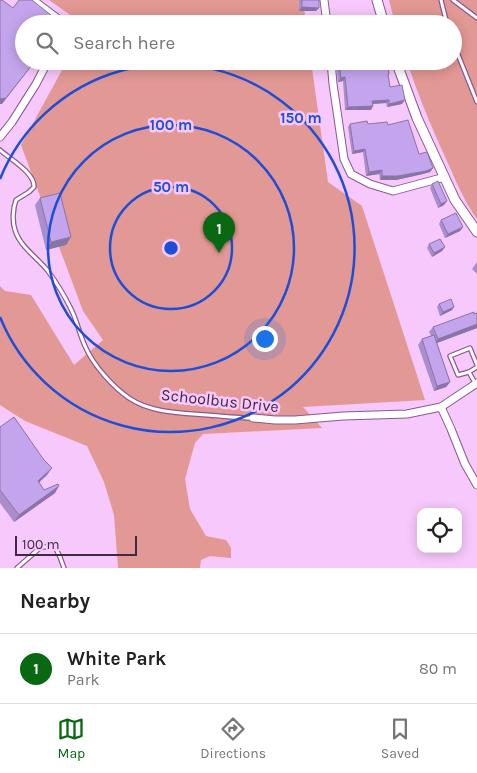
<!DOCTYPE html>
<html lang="en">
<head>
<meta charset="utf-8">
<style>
  :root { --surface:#fff; --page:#f6f6f6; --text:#222; --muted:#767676; --line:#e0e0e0; --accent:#096812 }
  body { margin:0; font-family:Karla,sans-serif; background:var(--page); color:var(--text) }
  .controls { position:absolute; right:15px; bottom:15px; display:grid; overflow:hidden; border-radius:10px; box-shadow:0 2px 12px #0003 }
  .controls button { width:45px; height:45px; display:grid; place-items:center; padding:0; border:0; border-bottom:1px solid var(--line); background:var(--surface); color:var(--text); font:25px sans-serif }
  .scale { position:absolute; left:15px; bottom:12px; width:122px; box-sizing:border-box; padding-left:5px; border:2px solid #402a43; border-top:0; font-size:14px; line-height:18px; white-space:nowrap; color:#402a43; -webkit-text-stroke:4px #f7c8fb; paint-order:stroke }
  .you { position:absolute; left:264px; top:338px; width:18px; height:18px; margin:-12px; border:4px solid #fff; border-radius:50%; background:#1a73e8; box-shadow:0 0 0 8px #1a73e833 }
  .badge { display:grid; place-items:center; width:32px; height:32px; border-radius:50%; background:var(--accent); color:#fff; font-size:16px; font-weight:700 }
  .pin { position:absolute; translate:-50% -41px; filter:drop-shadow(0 1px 2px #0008) }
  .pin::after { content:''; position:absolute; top:26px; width:18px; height:15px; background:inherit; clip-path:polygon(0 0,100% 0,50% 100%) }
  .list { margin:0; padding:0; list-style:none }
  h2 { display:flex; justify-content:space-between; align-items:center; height:65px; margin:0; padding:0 20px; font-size:21px }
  h2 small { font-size:16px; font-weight:400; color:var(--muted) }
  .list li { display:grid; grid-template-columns:32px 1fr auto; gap:15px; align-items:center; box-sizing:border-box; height:70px; padding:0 20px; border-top:1px solid var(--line) }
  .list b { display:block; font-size:19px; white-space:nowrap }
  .list p { margin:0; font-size:16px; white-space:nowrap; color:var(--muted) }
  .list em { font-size:16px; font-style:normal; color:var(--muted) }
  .icon { flex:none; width:28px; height:28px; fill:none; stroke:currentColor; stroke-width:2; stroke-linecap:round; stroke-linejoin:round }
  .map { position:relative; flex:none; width:477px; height:568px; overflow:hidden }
  .search { position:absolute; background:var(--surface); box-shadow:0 2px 12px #0003; left:15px; right:15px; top:15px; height:55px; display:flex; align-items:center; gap:12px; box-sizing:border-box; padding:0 18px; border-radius:28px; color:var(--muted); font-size:19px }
  .sheet { height:135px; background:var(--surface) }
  nav { display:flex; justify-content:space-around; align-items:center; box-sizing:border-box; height:70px; border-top:1px solid var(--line); background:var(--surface); font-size:14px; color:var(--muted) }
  nav a { display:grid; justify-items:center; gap:2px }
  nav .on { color:var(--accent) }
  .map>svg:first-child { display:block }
  .green { fill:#e29894 }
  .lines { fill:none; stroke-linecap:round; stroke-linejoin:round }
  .service-casing { stroke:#8c5892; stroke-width:5.5 }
  .minor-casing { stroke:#8c5892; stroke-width:9 }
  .tertiary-casing { stroke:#8c5892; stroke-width:11 }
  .service { stroke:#fff; stroke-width:3 }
  .minor { stroke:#fff; stroke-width:7 }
  .tertiary { stroke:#fff; stroke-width:9 }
  .wall { fill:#a98ecc }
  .shaded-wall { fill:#8974a6 }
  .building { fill:#c4a5ed; stroke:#8974a6 }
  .ring { fill:none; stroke:#1d4ed8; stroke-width:2.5 }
  .labels { text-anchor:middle; stroke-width:5; stroke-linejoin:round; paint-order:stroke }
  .street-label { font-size:16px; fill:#402a43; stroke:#f7c8fb }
  .centre { fill:#1d4ed8; stroke:#f7c8fb; stroke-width:2.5 }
  .ring-label { font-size:15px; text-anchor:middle; font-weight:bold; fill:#1d4ed8; stroke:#f7c8fb; stroke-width:5; stroke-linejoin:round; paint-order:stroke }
</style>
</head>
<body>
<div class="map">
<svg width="477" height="568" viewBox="0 0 477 568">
  <rect width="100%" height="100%" fill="#f7c8fb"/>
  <g class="green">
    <polygon points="49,0 303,0 306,24 83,24"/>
    <path d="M 389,0 L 477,0 L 477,219 C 464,201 456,181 447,161 C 432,128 418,96 407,61 L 453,61 L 453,24 L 395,24 Z"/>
    <polygon points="67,61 311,61 328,182 362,206 425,400 303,407 322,428 203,434 195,443 185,479 190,509 206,536 226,540 231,548 231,558 210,556 201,560 200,568 118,568 114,515 104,482 87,446 25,421 0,405 0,286 5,291 31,295 74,365 103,340 83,311 21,145"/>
  </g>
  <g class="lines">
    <g class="service-casing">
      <g id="service">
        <polyline points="441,0 447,24"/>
        <polyline points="453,0 477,18"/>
        <polyline points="453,42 477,102"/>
        <path d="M 0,150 C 10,159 35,173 34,187 L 29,192 L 16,200 C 13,208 12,221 15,230 C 20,247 38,258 48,271 C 56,282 64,295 70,307 C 77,320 79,333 85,346 C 93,365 113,387 129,398 C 151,413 182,413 207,415 C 222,416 237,418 253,418"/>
        <polyline points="477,365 470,348 450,356 458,375 469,372 477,367"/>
        <polyline points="469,372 475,383"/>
        <polyline points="17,568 41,547 55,547 60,557 64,568"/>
      </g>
    </g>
    <g class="minor-casing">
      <g id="minor">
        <polyline points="33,0 65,24"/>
        <polyline points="324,0 327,24"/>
        <polyline points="331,61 333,84 344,159 351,174 370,184 393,191 445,177"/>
        <polyline points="0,137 12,122 36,84 48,61"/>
        <polyline points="441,407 451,429 465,464 477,485"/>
        <polyline points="253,418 275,420 295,420 343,416 407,414 441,407 477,383"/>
      </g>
    </g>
    <g class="tertiary-casing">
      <g id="tertiary">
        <polyline points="377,0 384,24"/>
        <polyline points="396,61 417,118 455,200 477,232"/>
      </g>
    </g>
    <use href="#service" class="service"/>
    <use href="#minor" class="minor"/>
    <use href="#tertiary" class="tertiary"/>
  </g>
  <g class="wall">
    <polygon points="299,0 319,0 316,11 299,11"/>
    <polygon points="336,61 388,61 389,74 388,75 390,87 402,104 387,107 386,103 373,104 371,110 345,110 343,81 338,82"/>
    <polygon points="350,124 388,125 433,168 430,172 423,174 396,180 380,180 379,174 366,176 363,152 352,154 348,127"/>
    <polygon points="432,184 444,205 438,208 430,188"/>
    <polygon points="40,198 71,237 66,245 46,250 35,205"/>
    <polygon points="441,220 463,227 460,231 445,238 439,224"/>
    <polygon points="429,244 445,247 442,251 432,257 427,248"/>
    <polygon points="477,262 477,274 472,269"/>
    <polygon points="439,304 454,307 452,310 440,316 437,307"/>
    <polygon points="433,327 477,328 437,343 450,382 446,387 434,391 418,345 422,339 431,336 429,332"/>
    <polygon points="0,427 47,475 39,482 44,490 55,493 14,522 0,503"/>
  </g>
  <g class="shaded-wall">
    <polygon points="302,7 319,8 316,11 299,11"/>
    <polygon points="32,65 2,104 0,104 0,99"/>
    <polygon points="345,77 343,81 338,82 341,78"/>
    <polygon points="389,100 386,103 370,104 372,101"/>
    <polygon points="405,100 402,104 387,107 389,104"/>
    <polygon points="356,106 354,110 345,110 348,107"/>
    <polygon points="373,106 371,110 354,110 356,107"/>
    <polygon points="365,149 363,152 352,154 354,151"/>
    <polygon points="433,168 430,172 423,174 396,180 380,180 382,176"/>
    <polygon points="382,170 379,174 366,176 369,172"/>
    <polygon points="447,201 444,205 438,208 441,204"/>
    <polygon points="463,227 460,231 445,238 448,234"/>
    <polygon points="71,237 66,245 46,250 51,242"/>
    <polygon points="445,247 442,251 432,257 434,253"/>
    <polygon points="454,307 452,310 440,316 443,312"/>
    <polygon points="477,324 477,328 434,344 438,339"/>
    <polygon points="450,382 446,387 434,391 437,386"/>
    <polygon points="52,468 47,475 33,488 38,481"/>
    <polygon points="59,486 55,493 14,522 19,515"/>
  </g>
  <g class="building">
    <polygon points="0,0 2,0 13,8 19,0 32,0 62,24 24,24 24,61 27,61 32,65 6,98 0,99"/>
    <polygon points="302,0 319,0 319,8 302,7"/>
    <polygon points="339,61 388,61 389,74 388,74 390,87 402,85 405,100 389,104 389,100 372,101 373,106 348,107 345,77 341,78"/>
    <polygon points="408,120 419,154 427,152 433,168 426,171 398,176 382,176 382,170 369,172 365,149 354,151 350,124 367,121 368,124 387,122 388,125"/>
    <polygon points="438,181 447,201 441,204 432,184"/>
    <polygon points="60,193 71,237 51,242 40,198"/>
    <polygon points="456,213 463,227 448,234 441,220"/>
    <polygon points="440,239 445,247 434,253 429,244"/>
    <polygon points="451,299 454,307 443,312 439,304"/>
    <polygon points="474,312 474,314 477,313 477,324 438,339 433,327"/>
    <polygon points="434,335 450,382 437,386 422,339"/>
    <polygon points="14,417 44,460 52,468 38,481 44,490 58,484 59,486 19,515 0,490 0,427"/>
  </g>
  <g class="ring">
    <circle cx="171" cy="248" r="61"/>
    <circle cx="171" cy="248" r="123"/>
    <path d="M0 179A184 184 0 1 1 0 317"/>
  </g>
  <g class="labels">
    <g class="street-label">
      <text transform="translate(220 400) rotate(6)" y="6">Schoolbus Drive</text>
    </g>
  </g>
  <circle cx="171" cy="248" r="8" class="centre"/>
  <g class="ring-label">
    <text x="301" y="123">150 m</text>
    <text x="171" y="130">100 m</text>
    <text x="171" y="192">50 m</text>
  </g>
</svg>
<div class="controls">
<button><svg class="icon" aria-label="locate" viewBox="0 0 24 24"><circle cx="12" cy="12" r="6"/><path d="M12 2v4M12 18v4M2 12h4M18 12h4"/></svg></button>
</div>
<div class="scale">100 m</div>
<div class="you"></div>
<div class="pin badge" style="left:219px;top:253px">1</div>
<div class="search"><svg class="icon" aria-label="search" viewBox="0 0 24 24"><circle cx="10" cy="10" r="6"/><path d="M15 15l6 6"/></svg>Search here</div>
</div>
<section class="sheet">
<h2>Nearby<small></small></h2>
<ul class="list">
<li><span class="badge">1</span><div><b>White Park</b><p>Park</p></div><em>80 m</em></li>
</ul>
</section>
<nav>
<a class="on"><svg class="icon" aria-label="map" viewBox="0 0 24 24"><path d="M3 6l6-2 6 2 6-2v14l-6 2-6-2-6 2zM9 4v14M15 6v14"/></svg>Map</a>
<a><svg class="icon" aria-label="directions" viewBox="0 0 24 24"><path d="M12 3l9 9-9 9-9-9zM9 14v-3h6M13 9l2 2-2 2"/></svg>Directions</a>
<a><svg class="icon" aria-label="saved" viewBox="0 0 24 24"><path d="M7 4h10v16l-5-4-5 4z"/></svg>Saved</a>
</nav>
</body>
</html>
